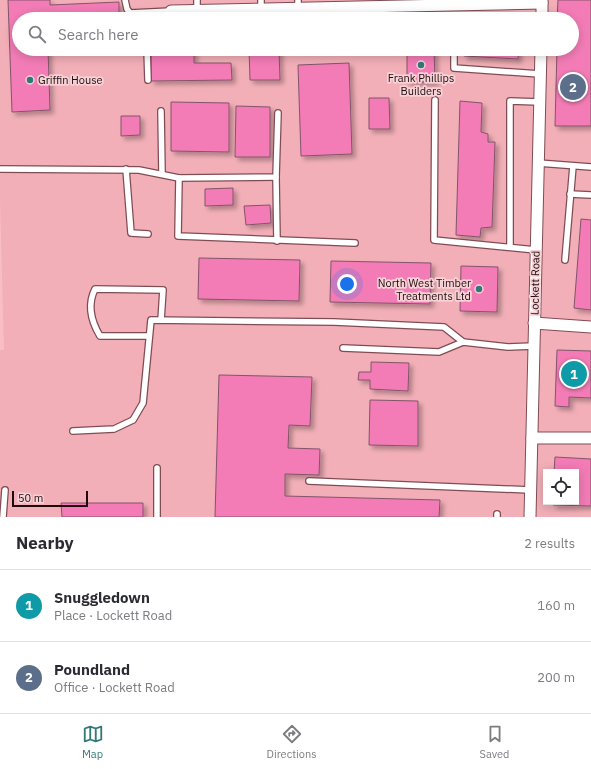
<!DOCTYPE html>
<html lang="en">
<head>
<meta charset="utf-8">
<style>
  :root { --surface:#fff; --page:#f2f2f3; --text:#2b2b33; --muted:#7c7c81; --line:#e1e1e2; --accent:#307976 }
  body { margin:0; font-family:"IBM Plex Sans",sans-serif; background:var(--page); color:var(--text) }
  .controls { position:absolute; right:12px; bottom:12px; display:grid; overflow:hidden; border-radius:0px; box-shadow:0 2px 10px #0003 }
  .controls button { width:36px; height:36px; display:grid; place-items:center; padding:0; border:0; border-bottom:1px solid var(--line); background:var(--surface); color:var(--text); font:20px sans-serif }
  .scale { position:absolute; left:12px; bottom:10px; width:76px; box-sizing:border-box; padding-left:4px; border:2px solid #1f0b0e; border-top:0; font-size:11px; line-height:14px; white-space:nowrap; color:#1f0b0e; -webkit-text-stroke:3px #f7d2d6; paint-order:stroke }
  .you { position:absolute; left:347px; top:284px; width:14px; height:14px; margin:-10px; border:3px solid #fff; border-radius:50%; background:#1a73e8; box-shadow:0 0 0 6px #1a73e833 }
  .badge { display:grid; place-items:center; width:26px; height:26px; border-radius:50%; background:var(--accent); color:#fff; font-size:13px; font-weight:700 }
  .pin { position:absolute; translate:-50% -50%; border:2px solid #fff; box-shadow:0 1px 4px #0006 }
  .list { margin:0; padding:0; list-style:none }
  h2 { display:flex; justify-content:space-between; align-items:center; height:52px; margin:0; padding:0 16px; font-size:17px }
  h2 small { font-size:13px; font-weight:400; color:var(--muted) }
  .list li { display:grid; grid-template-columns:26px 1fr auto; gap:12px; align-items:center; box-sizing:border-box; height:72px; padding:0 16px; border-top:1px solid var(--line) }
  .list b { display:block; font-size:15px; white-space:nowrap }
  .list p { margin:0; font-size:13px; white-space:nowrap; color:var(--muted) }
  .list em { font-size:13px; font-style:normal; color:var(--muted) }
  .icon { flex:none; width:22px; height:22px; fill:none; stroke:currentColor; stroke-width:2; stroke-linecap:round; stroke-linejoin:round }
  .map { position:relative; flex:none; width:591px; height:517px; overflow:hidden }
  .search { position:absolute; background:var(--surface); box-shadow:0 2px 10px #0003; left:12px; right:12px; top:12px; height:44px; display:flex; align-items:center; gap:10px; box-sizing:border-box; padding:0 14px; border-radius:22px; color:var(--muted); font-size:15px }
  .sheet { height:196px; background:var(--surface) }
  nav { display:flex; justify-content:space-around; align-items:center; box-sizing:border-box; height:56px; border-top:1px solid var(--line); background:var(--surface); font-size:11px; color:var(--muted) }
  nav a { display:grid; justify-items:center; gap:2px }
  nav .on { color:var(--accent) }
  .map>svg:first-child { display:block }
  .built { fill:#f2afb7; fill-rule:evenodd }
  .building { fill:#f37bb6; stroke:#84546a; filter:url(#shadow) }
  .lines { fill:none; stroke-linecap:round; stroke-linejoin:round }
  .service-casing { stroke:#804c54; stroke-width:8 }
  .minor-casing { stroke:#804c54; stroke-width:13 }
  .service { stroke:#fff; stroke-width:5.5 }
  .minor { stroke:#fff; stroke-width:11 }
  .poi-dot { fill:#307976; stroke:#f7d2d6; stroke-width:1.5 }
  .labels { text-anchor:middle; stroke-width:3.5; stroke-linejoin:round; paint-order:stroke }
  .poi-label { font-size:11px; fill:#1f0b0e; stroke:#f7d2d6 }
  .street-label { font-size:11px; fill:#1f0b0e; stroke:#f7d2d6 }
</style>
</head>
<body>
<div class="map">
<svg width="591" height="517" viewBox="0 0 591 517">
  <defs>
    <filter id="shadow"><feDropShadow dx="3.5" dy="3.5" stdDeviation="2" flood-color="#0004"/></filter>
  </defs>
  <rect width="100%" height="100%" fill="#fabdc4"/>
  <path class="built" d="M 0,0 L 591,0 L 591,517 L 0,517 L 0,350 L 4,350 L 0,200 ZM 19,19 L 572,19 L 572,49 L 19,49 ZM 546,472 L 576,472 L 576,502 L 546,502 Z"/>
  <g class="building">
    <polygon points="8,0 50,0 50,5 119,2 119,19 19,19 19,49 48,49 50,110 12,112"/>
    <polygon points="558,0 591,0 591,126 555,126 557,49 572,49 572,19 557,19"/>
    <polygon points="151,49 194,49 194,63 231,63 232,80 151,81"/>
    <polygon points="249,49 279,49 280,80 250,80"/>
    <polygon points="407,49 434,49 435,82 407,82"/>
    <polygon points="464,49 519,49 518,59 464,56"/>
    <polygon points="349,63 352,154 301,156 298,65"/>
    <polygon points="369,98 389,98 390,129 369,129"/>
    <polygon points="460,101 482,103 481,132 488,134 488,142 495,142 492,227 481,228 480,237 456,235"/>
    <polygon points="171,102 229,103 229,152 171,151"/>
    <polygon points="236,106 270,107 270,157 235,157"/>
    <polygon points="121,116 140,116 140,135 121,136"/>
    <polygon points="233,188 233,205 205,206 205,189"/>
    <polygon points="270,205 271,223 246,225 244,206"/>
    <polygon points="581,219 591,220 591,310 574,308"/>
    <polygon points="199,258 300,260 299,301 198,299"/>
    <polygon points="331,261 431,263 430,304 330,302"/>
    <polygon points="461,266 498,267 497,312 460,311"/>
    <polygon points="557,350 591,351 591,398 569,397 569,407 555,406"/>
    <polygon points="371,362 409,363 408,391 370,389 370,380 358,380 359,372 371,372"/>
    <polygon points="219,375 312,377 310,426 289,425 288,448 320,449 319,475 285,474 285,496 440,500 439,517 215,517"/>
    <polygon points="370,400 418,401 418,446 369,445"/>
    <polygon points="555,457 591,459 591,506 553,505 553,502 576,502 576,472 554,472"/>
    <polygon points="61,503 143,503 143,517 62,517"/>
  </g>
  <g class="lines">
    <g class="service-casing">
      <g id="service">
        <polyline points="125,0 127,9 130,13 171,11 170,19"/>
        <polyline points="197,0 197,11"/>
        <polyline points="261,0 261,9"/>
        <polyline points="298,0 298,8"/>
        <polyline points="209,10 209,19"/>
        <polyline points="127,19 127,16 130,13"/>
        <polyline points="147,49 148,80"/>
        <polyline points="454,49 454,68 540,74"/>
        <polyline points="110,52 121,51 123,49"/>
        <polyline points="435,100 434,240 536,250"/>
        <polyline points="161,111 162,174"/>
        <polyline points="538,163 591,167"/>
        <polyline points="0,169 139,170 179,178 276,177 278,113"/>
        <polyline points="126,169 131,233 148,234"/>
        <polyline points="276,177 277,241"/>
        <polyline points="179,178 178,236 355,243"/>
        <polyline points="570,194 591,195"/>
        <polyline points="510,247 510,101 540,102"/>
        <polyline points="565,260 573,166"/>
        <path d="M 149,336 L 100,336 C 91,321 87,305 95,289 L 163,290 L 161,320"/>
        <polyline points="343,348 439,352 463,342 508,347 534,346"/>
        <polyline points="73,431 114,429 133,420 143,403 151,320 334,322 444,327 463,342"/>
        <polyline points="157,468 157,517"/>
        <polyline points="309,481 530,490"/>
        <polyline points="3,517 5,490"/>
        <polyline points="497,517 497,514"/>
      </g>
    </g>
    <g class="minor-casing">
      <g id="minor">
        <polyline points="171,11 542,3"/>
        <polyline points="542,19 542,0"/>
        <polyline points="534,323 591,327"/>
        <polyline points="532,438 591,438"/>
        <polyline points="530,517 541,49"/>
      </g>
    </g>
    <use href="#service" class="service"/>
    <use href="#minor" class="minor"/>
  </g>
  <g class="poi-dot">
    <circle cx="421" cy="65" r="4"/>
    <circle cx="30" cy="80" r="4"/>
    <circle cx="479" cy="289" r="4"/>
  </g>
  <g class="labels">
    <g class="poi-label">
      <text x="421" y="82">Frank Phillips<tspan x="421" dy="13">Builders</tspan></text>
      <text x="38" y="84" text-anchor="start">Griffin House</text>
      <text x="471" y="287" text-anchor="end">North West Timber<tspan x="471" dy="13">Treatments Ltd</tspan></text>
    </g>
    <g class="street-label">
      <text transform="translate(535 283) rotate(-89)" y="4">Lockett Road</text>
    </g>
  </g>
</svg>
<div class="controls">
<button><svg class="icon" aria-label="locate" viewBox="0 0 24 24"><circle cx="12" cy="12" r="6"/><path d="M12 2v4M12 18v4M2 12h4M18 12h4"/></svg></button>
</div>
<div class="scale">50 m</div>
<div class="you"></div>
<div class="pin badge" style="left:574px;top:374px;background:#0f9aa8">1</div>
<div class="pin badge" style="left:573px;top:87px;background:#5c6f8a">2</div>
<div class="search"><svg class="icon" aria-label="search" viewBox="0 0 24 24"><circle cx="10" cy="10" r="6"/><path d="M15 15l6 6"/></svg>Search here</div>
</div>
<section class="sheet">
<h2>Nearby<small>2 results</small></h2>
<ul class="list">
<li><span class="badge" style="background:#0f9aa8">1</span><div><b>Snuggledown</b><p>Place · Lockett Road</p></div><em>160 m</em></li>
<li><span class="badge" style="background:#5c6f8a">2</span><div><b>Poundland</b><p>Office · Lockett Road</p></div><em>200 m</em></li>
</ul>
</section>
<nav>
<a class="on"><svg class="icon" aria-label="map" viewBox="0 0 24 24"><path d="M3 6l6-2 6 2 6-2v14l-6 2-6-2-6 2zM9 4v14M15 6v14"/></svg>Map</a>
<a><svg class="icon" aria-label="directions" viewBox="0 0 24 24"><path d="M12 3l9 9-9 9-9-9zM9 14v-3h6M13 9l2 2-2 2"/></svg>Directions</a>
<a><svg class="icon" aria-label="saved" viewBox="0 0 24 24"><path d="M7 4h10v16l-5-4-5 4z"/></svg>Saved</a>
</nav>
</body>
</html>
